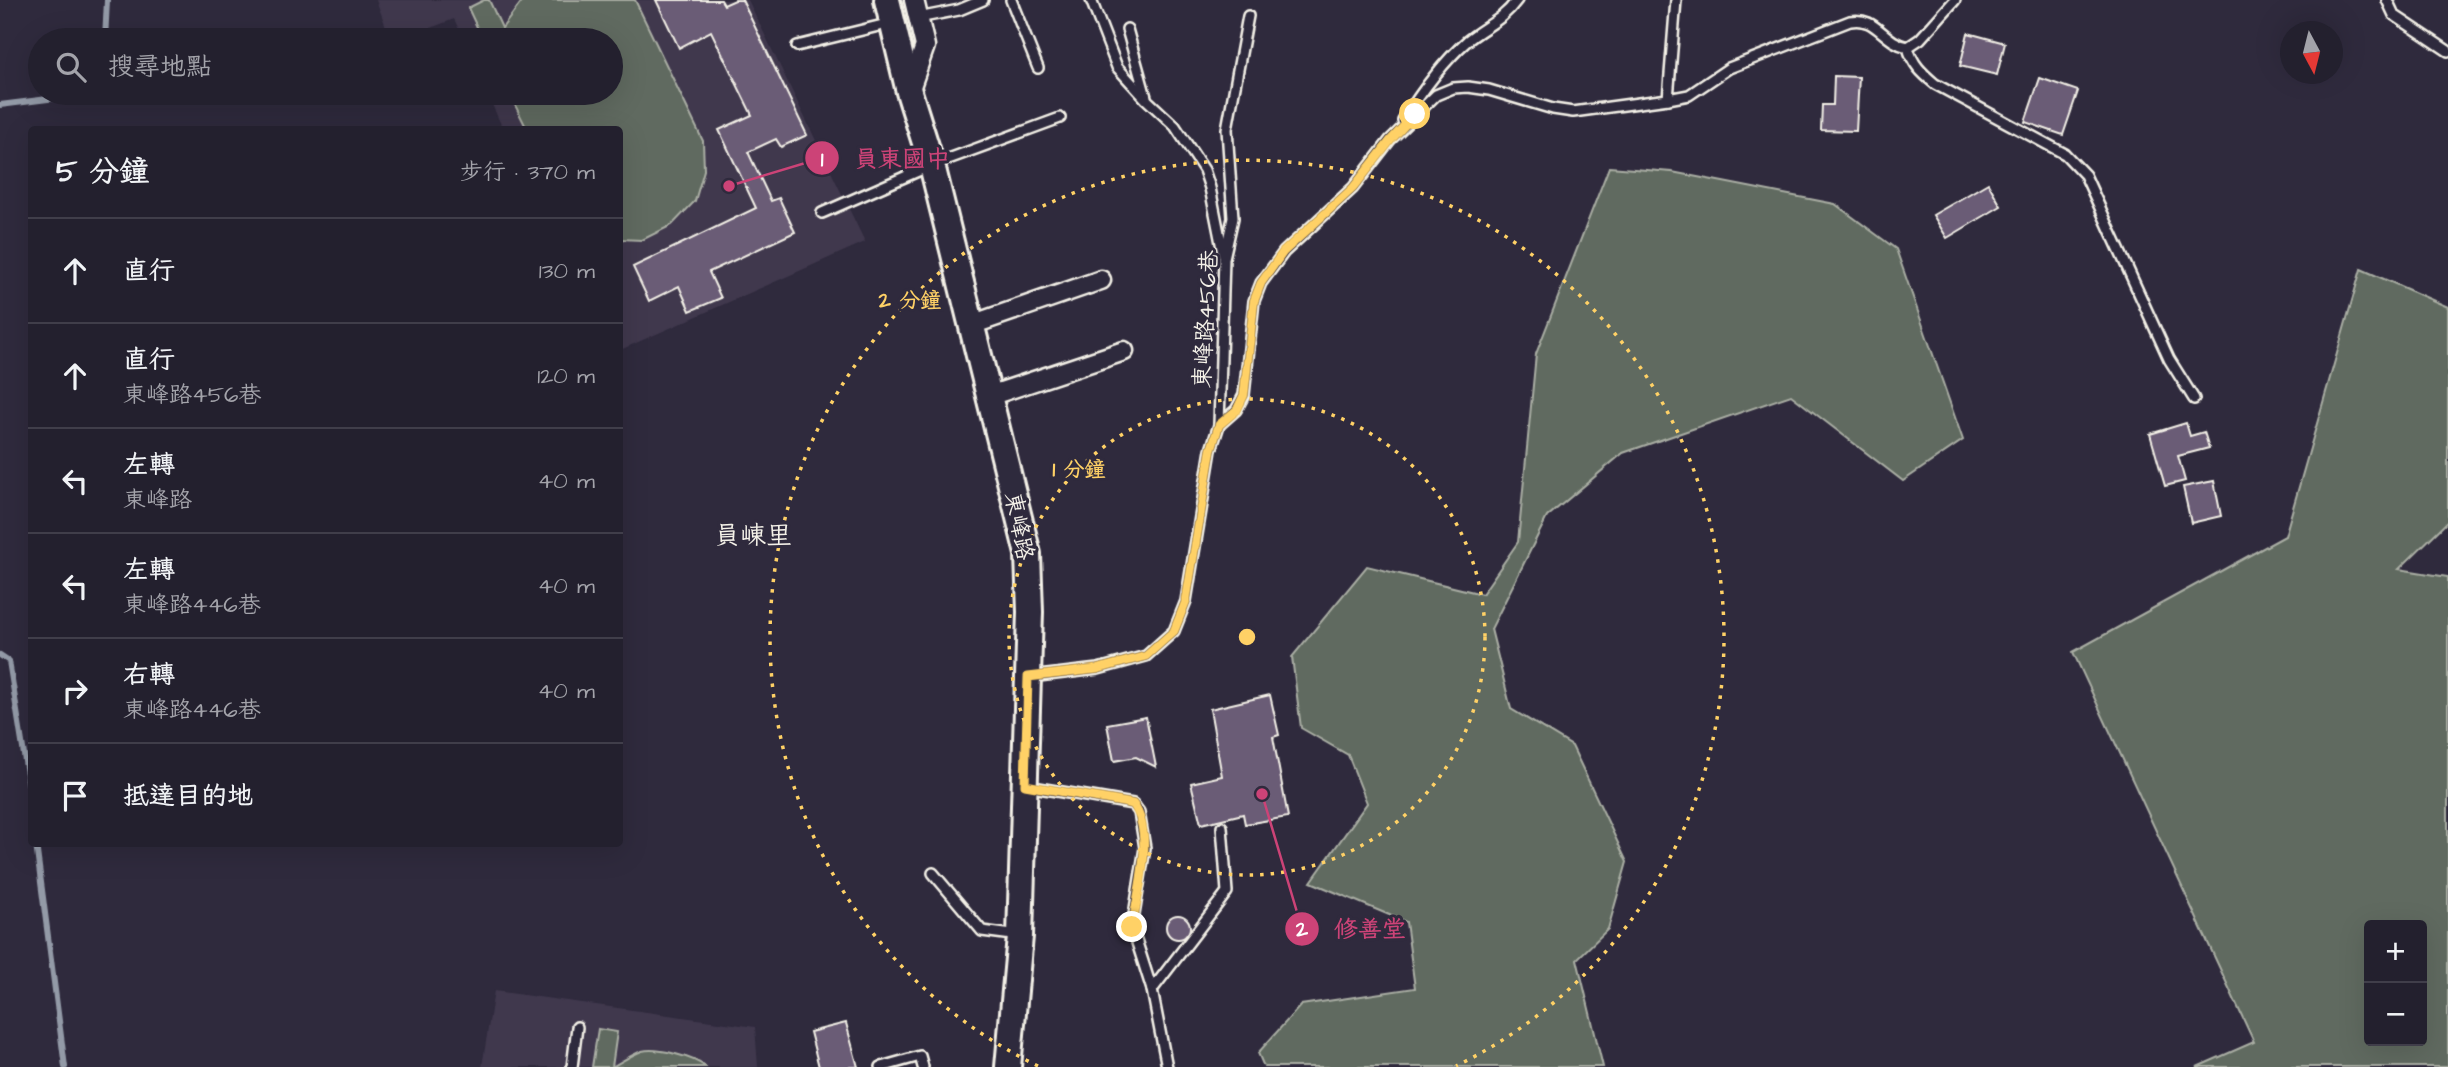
<!DOCTYPE html>
<html lang="zh-TW">
<head>
<meta charset="utf-8">
<style>
  :root { --surface:#23202e; --page:#2f2d3a; --text:#f1f3f6; --muted:#a3a3aa; --line:#403e4a }
  body { margin:0; font-family:"Architects Daughter","LXGW WenKai TC",sans-serif; background:var(--page); color:var(--text) }
  .controls { position:absolute; right:21px; bottom:21px; display:grid; overflow:hidden; border-radius:7px; box-shadow:0 7px 28px #0002 }
  .controls button { width:63px; height:63px; display:grid; place-items:center; padding:0; border:0; border-bottom:2px solid var(--line); background:var(--surface); color:var(--text); font:35px sans-serif }
  .compass { position:absolute; left:2280px; top:21px; width:63px; height:63px; border-radius:50%; background:var(--surface); box-shadow:0 7px 28px #0002; rotate:173deg }
  .stop { position:absolute; width:21px; height:21px; margin:-16px; border:5px solid #ffd166; border-radius:50%; background:#fff }
  .stop.end { background:#ffd166; border-color:#fff; box-shadow:0 2px 7px #0008 }
  .list { margin:0; padding:0; list-style:none }
  h2 { display:flex; justify-content:space-between; align-items:center; height:91px; margin:0; padding:0 28px; font-size:30px }
  h2 small { font-size:23px; font-weight:400; color:var(--muted) }
  .list li { display:grid; grid-template-columns:46px 1fr auto; gap:21px; align-items:center; box-sizing:border-box; height:105px; padding:0 28px; border-top:2px solid var(--line) }
  .list b { display:block; font-size:26px; white-space:nowrap }
  .list p { margin:0; font-size:23px; white-space:nowrap; color:var(--muted) }
  .list em { font-size:23px; font-style:normal; color:var(--muted) }
  .icon { flex:none; width:38px; height:38px; fill:none; stroke:currentColor; stroke-width:2; stroke-linecap:round; stroke-linejoin:round }
  .map { position:relative; flex:none; width:2448px; height:1067px; overflow:hidden }
  .search { position:absolute; background:var(--surface); box-shadow:0 7px 28px #0002; left:28px; top:28px; width:595px; height:77px; display:flex; align-items:center; gap:18px; box-sizing:border-box; padding:0 24px; border-radius:38px; color:var(--muted); font-size:26px }
  .panel { position:absolute; background:var(--surface); box-shadow:0 7px 28px #0002; left:28px; top:126px; width:595px; height:721px; border-radius:7px }
  .map>svg:first-child { display:block }
  .built { fill:#41394e }
  .green { fill:#606b60; stroke:#aaaea4; stroke-width:2; fill-rule:evenodd }
  .lines { fill:none; stroke-linecap:round; stroke-linejoin:round }
  .stream { stroke:#939aa7; stroke-width:6 }
  .building { fill:#6a5b76; stroke:#f4f1e8; stroke-width:2 }
  .lane-casing { stroke:#f4f1e8; stroke-width:14 }
  .street-casing { stroke:#f4f1e8; stroke-width:23 }
  .secondary-casing { stroke:#f4f1e8; stroke-width:30 }
  .lane { stroke:#2f2a3d; stroke-width:9 }
  .street { stroke:#2f2a3d; stroke-width:18 }
  .secondary { stroke:#2f2a3d; stroke-width:24 }
  .route { stroke:#ffd166; stroke-width:9 }
  .ring { fill:none; stroke:#ffd166; stroke-width:3.5; stroke-dasharray:3.5 7 }
  .labels { text-anchor:middle; stroke-width:6; stroke-linejoin:round; paint-order:stroke }
  .street-label { font-size:23px; fill:#f4f1e8; stroke:#2f2a3d }
  .quarter-label { font-size:26px; fill:#f4f1e8; stroke:#2f2a3d }
  .centre { fill:#ffd166; stroke:#2f2a3d; stroke-width:3.5 }
  .ring-label { font-size:21px; text-anchor:middle; font-weight:bold; fill:#ffd166; stroke:#2f2a3d; stroke-width:6; stroke-linejoin:round; paint-order:stroke }
  .leader { fill:none; stroke:#cc4377; stroke-width:2.5 }
  .callout-dot { fill:#cc4377; stroke:#2f2a3d; stroke-width:2.5 }
  .mark-label { font-size:21px; text-anchor:middle; font-weight:bold; fill:#fff }
  .callout-label { font-size:24px; text-anchor:middle; font-weight:bold; fill:#cc4377; stroke:#2f2a3d; stroke-width:6; stroke-linejoin:round; paint-order:stroke }
</style>
</head>
<body>
<div class="map">
<svg width="2448" height="1067" viewBox="0 0 2448 1067">
  <rect width="100%" height="100%" fill="#2f2a3d"/>
  <filter id="ink" filterUnits="userSpaceOnUse"><feTurbulence type="fractalNoise" baseFrequency=".0143" numOctaves="2"/><feDisplacementMap in="SourceGraphic" scale="14" xChannelSelector="R" yChannelSelector="G"/><feConvolveMatrix kernelMatrix="1 2 1 2 8 2 1 2 1" color-interpolation-filters="sRGB"/></filter>
  <g filter="url(#ink)">
    <g class="built">
      <polygon points="376,0 748,0 865,242 620,350 620,130 503,129 487,93 611,93 611,40 464,40 454,19 399,40 391,40"/>
      <polygon points="494,991 755,1027 758,1067 482,1067"/>
    </g>
    <g class="green">
      <polygon points="484,0 489,0 502,28 523,0 635,0 703,141 704,170 695,201 672,225 642,240 620,239 620,130 527,129 509,93 611,93 611,40 483,40 468,8"/>
      <polygon points="1609,167 1672,172 1835,204 1896,249 1963,440 1903,481 1791,395 1623,453 1547,517 1491,629 1511,709 1572,746 1627,862 1608,929 1577,959 1603,1067 1264,1067 1258,1053 1301,1005 1415,988 1406,922 1311,882 1367,803 1348,755 1301,728 1292,657 1367,566 1482,594 1518,542 1536,354"/>
      <path d="M 2361,269 L 2448,307 L 2448,521 L 2399,569 L 2448,577 L 2448,1067 L 2197,1067 L 2254,1042 L 2073,652 L 2285,536 ZM 2422,925 L 2422,1041 L 2369,1041 L 2369,925 Z"/>
      <path d="M 598,1029 L 617,1032 L 612,1067 C 621,1062 631,1055 642,1051 C 657,1047 693,1057 706,1067 L 592,1067 Z"/>
    </g>
    <g class="lines">
      <g class="stream">
        <polyline points="105,40 107,0"/>
        <polyline points="0,105 64,97 69,93"/>
        <polyline points="0,655 9,661 32,805"/>
        <polyline points="36,844 65,1067"/>
      </g>
    </g>
    <g class="building">
      <polygon points="656,0 721,0 724,5 735,0 742,0 807,135 781,147 776,139 748,152 771,201 779,198 795,232 709,272 721,298 690,311 679,286 649,301 633,267 756,208 719,130 752,115 711,31 679,48"/>
      <polygon points="1968,33 2005,43 1997,75 1960,66"/>
      <polygon points="1834,76 1859,77 1856,131 1821,130 1822,105 1833,105"/>
      <polygon points="2040,78 2078,91 2063,135 2025,122"/>
      <polygon points="1988,183 2001,206 1947,238 1933,215"/>
      <polygon points="2186,423 2190,436 2204,432 2209,448 2178,456 2185,481 2165,486 2150,434"/>
      <polygon points="2214,481 2221,516 2191,523 2183,487"/>
      <polygon points="1270,695 1279,735 1273,737 1288,817 1245,824 1243,814 1201,824 1191,783 1222,776 1210,709"/>
      <polygon points="1146,717 1156,767 1136,757 1114,761 1107,724"/>
      <circle cx="1178" cy="927" r="12"/>
      <polygon points="846,1023 858,1067 819,1067 810,1032"/>
    </g>
    <g class="lines">
      <g class="lane-casing">
        <g id="lane">
          <polyline points="1011,0 1038,68"/>
          <polyline points="1091,0 1117,67 1146,99 1175,126 1204,170 1210,188 1223,253"/>
          <polyline points="2387,0 2394,15 2448,51"/>
          <polyline points="918,18 959,10 983,0"/>
          <polyline points="1127,29 1146,97"/>
          <polyline points="797,46 891,23"/>
          <path d="M 1908,47 C 1912,64 1922,73 1935,84 L 2065,154 L 2085,175 L 2169,359 L 2194,399"/>
          <polyline points="1668,99 1676,0"/>
          <path d="M 1403,121 C 1421,92 1441,64 1467,41 C 1485,26 1502,21 1517,0"/>
          <polyline points="822,213 932,165 1060,118"/>
          <path d="M 1219,425 L 1236,410 L 1244,395 L 1254,301 L 1261,283 L 1284,252 L 1353,188 L 1390,140 L 1436,95 L 1453,88 L 1468,87 L 1489,90 L 1553,109 L 1573,112 L 1668,99 L 1689,95 L 1729,68 L 1850,21 C 1877,16 1882,42 1908,47 L 1920,39 L 1955,0"/>
          <polyline points="1030,677 1098,669 1146,656 1174,631 1186,601 1211,450 1219,425 1224,258 1233,218 1227,129 1248,16"/>
          <polyline points="1027,786 1133,804 1139,812 1145,848 1132,927 1152,990 1227,892 1222,827"/>
          <polyline points="933,873 982,931 1020,936"/>
          <polyline points="1152,990 1167,1067"/>
          <polyline points="572,1067 577,1027"/>
          <polyline points="881,1067 920,1056 923,1067"/>
        </g>
      </g>
      <g class="street-casing">
        <g id="street">
          <polyline points="909,92 925,46 914,0"/>
          <polyline points="971,325 1101,280"/>
          <polyline points="989,396 1124,351"/>
        </g>
      </g>
      <g class="secondary-casing">
        <polyline id="secondary" points="887,0 909,92 932,165 1028,554 1030,612 1020,936 1008,1067"/>
      </g>
      <use href="#lane" class="lane"/>
      <use href="#street" class="street"/>
      <use href="#secondary" class="secondary"/>
    </g>
  </g>
  <g class="lines" filter="url(#ink)">
    <path class="route" d="M 1132,927 C 1138,893 1155,834 1133,804 L 1025,785 L 1028,677 L 1098,669 L 1146,656 L 1174,631 L 1186,601 L 1211,450 L 1219,425 L 1237,410 L 1244,395 L 1254,301 L 1261,283 L 1283,252 L 1353,188 L 1391,140 L 1415,114"/>
  </g>
  <g class="ring">
    <circle cx="1247" cy="637" r="238"/>
    <path d="M1038 1066A477 477 0 1 1 1456 1066"/>
  </g>
  <g class="labels">
    <g class="street-label">
      <text transform="translate(1205 319) rotate(-87)" y="8">東峰路456巷</text>
      <text transform="translate(1020 526) rotate(79)" y="8">東峰路</text>
    </g>
    <g class="quarter-label">
      <text x="753" y="544">員崠里</text>
    </g>
  </g>
  <circle cx="1247" cy="637" r="10" class="centre"/>
  <g class="ring-label">
    <text x="910" y="307">2 分鐘</text>
    <text x="1079" y="476">1 分鐘</text>
  </g>
  <path class="leader" d="M729 186L822 158M1262 794L1302 929"/>
  <g class="callout-dot">
    <circle cx="729" cy="186" r="7"/>
    <circle cx="1262" cy="794" r="7"/>
    <circle cx="822" cy="158" r="18"/>
    <circle cx="1302" cy="929" r="18"/>
  </g>
  <g class="mark-label">
    <text x="822" y="166">1</text>
    <text x="1302" y="936">2</text>
  </g>
  <g class="callout-label">
    <text x="902" y="167">員東國中</text>
    <text x="1370" y="937">修善堂</text>
  </g>
</svg>
<div class="controls">
<button>+</button>
<button>−</button>
</div>
<svg class="compass" viewBox="-18 -18 36 36"><path d="M0-13l5 13h-10z" fill="#e53935"/><path d="M0 13l5-13h-10z" fill="#a3a3aa"/></svg>
<div class="stop" style="left:1415px;top:114px"></div>
<div class="stop end" style="left:1132px;top:927px"></div>
<div class="search"><svg class="icon" aria-label="search" viewBox="0 0 24 24"><circle cx="10" cy="10" r="6"/><path d="M15 15l6 6"/></svg>搜尋地點</div>
<section class="panel">
<h2>5 分鐘<small>步行 · 370 m</small></h2>
<ul class="list">
<li><svg class="icon" aria-label="ahead" viewBox="0 0 24 24"><path d="M12 20V5M6 11l6-6 6 6"/></svg><div><b>直行</b></div><em>130 m</em></li>
<li><svg class="icon" aria-label="ahead" viewBox="0 0 24 24"><path d="M12 20V5M6 11l6-6 6 6"/></svg><div><b>直行</b><p>東峰路456巷</p></div><em>120 m</em></li>
<li><svg class="icon" aria-label="left" viewBox="0 0 24 24"><path d="M17 20v-9H6M10 6l-5 5 5 5"/></svg><div><b>左轉</b><p>東峰路</p></div><em>40 m</em></li>
<li><svg class="icon" aria-label="left" viewBox="0 0 24 24"><path d="M17 20v-9H6M10 6l-5 5 5 5"/></svg><div><b>左轉</b><p>東峰路446巷</p></div><em>40 m</em></li>
<li><svg class="icon" aria-label="right" viewBox="0 0 24 24"><path d="M7 20v-9h11M14 6l5 5-5 5"/></svg><div><b>右轉</b><p>東峰路446巷</p></div><em>40 m</em></li>
<li><svg class="icon" aria-label="arrive" viewBox="0 0 24 24"><path d="M6 21V4h12l-3 4 3 4H6"/></svg><div><b>抵達目的地</b></div></li>
</ul>
</section>
</div>
</body>
</html>
